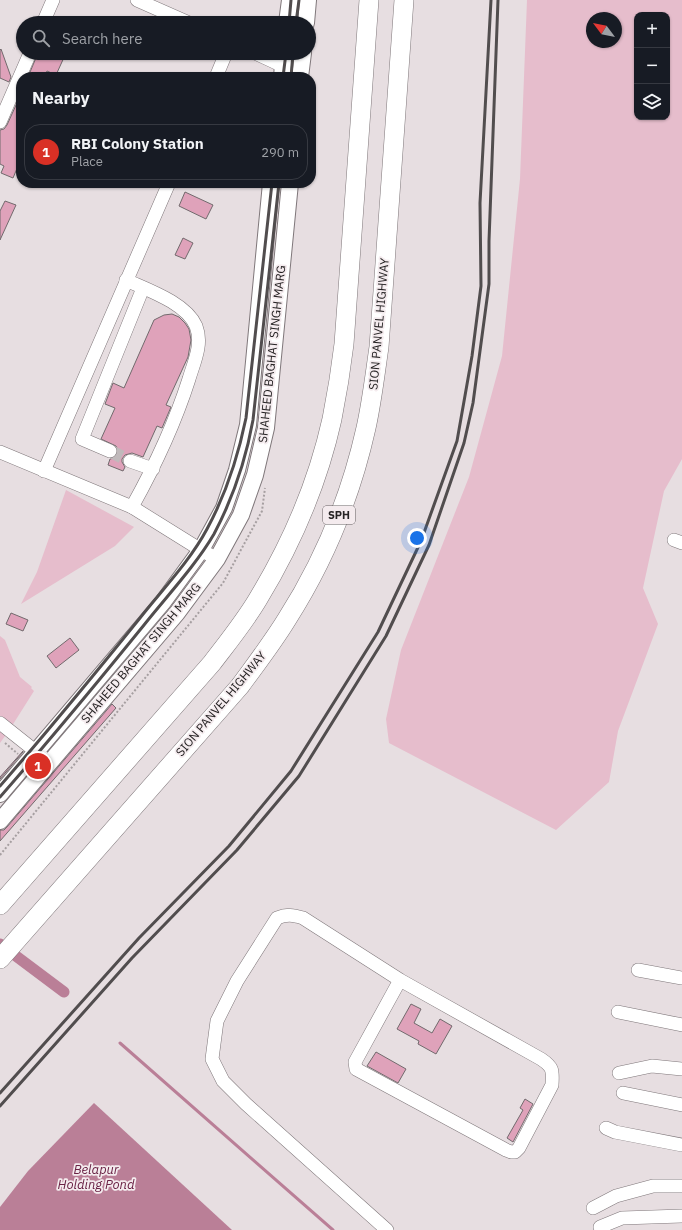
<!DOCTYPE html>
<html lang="en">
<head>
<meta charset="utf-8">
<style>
  :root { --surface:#171b24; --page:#242831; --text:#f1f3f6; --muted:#9ea1a6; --line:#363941; --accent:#d93025 }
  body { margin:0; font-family:"IBM Plex Sans",sans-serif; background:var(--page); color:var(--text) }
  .controls { position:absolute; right:12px; top:12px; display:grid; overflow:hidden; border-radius:8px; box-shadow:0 1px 3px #0004 }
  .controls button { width:36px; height:36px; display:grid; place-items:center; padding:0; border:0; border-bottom:1px solid var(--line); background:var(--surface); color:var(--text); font:20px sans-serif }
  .compass { position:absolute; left:586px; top:12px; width:36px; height:36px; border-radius:50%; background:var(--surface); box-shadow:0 1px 3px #0004; rotate:302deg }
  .you { position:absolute; left:417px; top:538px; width:14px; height:14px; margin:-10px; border:3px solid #fff; border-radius:50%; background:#1a73e8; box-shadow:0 0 0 6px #1a73e833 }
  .badge { display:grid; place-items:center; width:26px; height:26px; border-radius:50%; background:var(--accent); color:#fff; font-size:13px; font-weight:700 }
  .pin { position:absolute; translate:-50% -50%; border:2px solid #fff; box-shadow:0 1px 4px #0006 }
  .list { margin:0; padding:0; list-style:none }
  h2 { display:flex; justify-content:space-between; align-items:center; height:52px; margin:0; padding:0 16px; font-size:17px }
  h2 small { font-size:13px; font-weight:400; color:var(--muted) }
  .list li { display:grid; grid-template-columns:26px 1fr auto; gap:12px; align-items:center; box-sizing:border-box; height:56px; margin:0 8px 8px; padding:0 8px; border:1px solid var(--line); border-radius:16px }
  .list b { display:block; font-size:15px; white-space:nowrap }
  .list p { margin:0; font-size:13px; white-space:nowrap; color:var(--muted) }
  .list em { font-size:13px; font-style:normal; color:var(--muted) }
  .icon { flex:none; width:22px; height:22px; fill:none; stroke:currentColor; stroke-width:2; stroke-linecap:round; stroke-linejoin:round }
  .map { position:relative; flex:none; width:682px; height:1230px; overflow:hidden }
  .search { position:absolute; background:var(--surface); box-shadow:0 1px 3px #0004; left:16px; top:16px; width:300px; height:44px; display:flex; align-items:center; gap:10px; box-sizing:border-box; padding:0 14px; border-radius:22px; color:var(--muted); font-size:15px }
  .panel { position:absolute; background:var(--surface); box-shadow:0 1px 3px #0004; left:16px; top:72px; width:300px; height:116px; border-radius:16px }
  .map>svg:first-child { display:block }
  .green { fill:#e6bdcc; fill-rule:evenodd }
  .water { fill:#ba7f97 }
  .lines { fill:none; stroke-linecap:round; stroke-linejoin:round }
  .stream { stroke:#ba7f97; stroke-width:3 }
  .canal { stroke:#ba7f97; stroke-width:11 }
  .building { fill:#dfa2ba; stroke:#726a6d }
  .minor-tunnel { stroke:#c0b9bb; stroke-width:13; stroke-dasharray:13 6; stroke-linecap:butt }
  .minor-casing { stroke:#7f777a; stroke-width:14 }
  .major-casing { stroke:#7f777a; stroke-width:18 }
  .highway-casing { stroke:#7f777a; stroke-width:20 }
  .path { stroke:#a69fa1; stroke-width:2; stroke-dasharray:2 2; stroke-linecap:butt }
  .minor { stroke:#fff; stroke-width:13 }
  .major { stroke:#fff; stroke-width:16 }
  .highway { stroke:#fff; stroke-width:19 }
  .rail { stroke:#514d4e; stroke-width:3 }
  .labels { text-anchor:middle; stroke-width:3.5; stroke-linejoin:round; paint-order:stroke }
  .shield { fill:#f4ebee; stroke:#645f61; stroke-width:1 }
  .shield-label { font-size:11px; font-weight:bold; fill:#262324 }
  .street-label { font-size:12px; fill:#262324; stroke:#f4ebee }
  .water-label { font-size:13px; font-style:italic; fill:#6a2245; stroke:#f4ebee }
</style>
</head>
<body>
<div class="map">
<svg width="682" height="1230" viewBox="0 0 682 1230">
  <rect width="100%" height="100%" fill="#e7dee1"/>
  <g class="green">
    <path d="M 527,0 L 682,0 L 682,459 L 664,491 L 643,588 L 658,624 L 618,731 L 609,782 L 556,830 L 389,743 L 386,719 L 401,650 L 469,477 L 502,356 L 520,179 ZM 637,15 L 667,15 L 667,117 L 637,117 ZM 592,18 L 616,18 L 616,42 L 592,42 Z"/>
    <polygon points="66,490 134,527 115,546 21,604 37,572"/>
    <polygon points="0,636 5,640 20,677 32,687 31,688 34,691 10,729 0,743"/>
  </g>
  <polygon class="water" points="94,1103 232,1230 0,1230 0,1207 28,1171"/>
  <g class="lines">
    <polyline class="stream" points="120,1043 333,1230"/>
    <polyline class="canal" points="0,944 64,992"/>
  </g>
  <g class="building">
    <polygon points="1,49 11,77 9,82 0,78 0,50"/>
    <polygon points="38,53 45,53 53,56 54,53 66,53 56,75 47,71 44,77 28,77"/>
    <polygon points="21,94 21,159 13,178 1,173 4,166 0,164 0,130 4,129 7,125"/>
    <polygon points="185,192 213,205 206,219 179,206"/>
    <polygon points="5,201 16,205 0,240 0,211"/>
    <polygon points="183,238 193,243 185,259 175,255"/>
    <polygon points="172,314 179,317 185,323 189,329 191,340 188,357 166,405 171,407 162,428 157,426 143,457 132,453 125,455 122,459 122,462 125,467 123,471 108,465 110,459 114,458 117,454 118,450 116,446 101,439 115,408 105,404 113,383 124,388 154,320 164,315"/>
    <polygon points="11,613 28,620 23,631 6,624"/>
    <polygon points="70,638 79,650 56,668 47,656"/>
    <polygon points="112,704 116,708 0,841 0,830 4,830 7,827"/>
    <polygon points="23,751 23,752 0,779 0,777"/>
    <polygon points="411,1004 421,1009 414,1023 432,1033 440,1019 452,1026 436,1054 418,1044 419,1041 397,1029"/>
    <polygon points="376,1052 406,1069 398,1083 367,1066"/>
    <polygon points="525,1099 533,1104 513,1142 507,1138 523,1110 520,1108"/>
  </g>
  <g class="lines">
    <polyline class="minor-tunnel" points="110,451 130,461"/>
    <g class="minor-casing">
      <g id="minor">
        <polyline points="137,0 189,23"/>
        <polyline points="43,23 53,0"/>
        <polyline points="255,53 283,66"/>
        <polyline points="216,77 226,53"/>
        <polyline points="0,122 30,53"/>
        <path d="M 126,280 C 148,290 186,303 196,326 C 203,344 194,362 189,379 C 174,426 156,464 132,507"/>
        <polyline points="110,451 82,439 143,288"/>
        <polyline points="0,452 132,507 201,550 217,559"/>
        <polyline points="130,461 153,469"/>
        <polyline points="44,471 169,183"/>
        <polyline points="674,540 682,543"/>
        <polyline points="0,723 44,758"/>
        <polyline points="638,970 682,978"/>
        <polyline points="618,1012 682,1025"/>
        <polyline points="619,1073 652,1066 682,1069"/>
        <polyline points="623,1093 682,1105"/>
        <polyline points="606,1128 615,1132 682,1145"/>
        <polyline points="593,1208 616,1196 653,1186 682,1186"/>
        <polyline points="600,1227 622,1218 682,1216"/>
        <path d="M 387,1230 L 246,1104 L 223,1081 L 212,1059 L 217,1021 L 237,981 L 277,918 C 287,914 293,915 303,918 L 400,980 L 541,1059 C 553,1067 553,1070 552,1085 L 519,1148 L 515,1152 L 511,1152 L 506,1150 L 356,1069 L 355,1062 L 400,980"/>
      </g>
    </g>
    <g class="major-casing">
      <g id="major">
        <polyline points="287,23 290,0"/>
        <polyline points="306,23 308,0"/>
        <polyline points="282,77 284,53"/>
        <polyline points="300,77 303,53"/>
        <polyline points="0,794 163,602 201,550 224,508 237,470 248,425 271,183"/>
        <polyline points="0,821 177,613 217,559 241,515 255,475 266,428 290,183"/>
      </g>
    </g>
    <g class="highway-casing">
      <g id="highway">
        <path d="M 0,905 L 212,663 C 228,642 245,621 258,599 C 292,543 318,482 332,419 C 337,394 341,369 344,344 L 369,0"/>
        <path d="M 0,959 L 240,686 C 256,664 273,642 287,619 C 324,561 351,495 366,428 C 372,401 375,374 379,347 L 404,0"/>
      </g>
    </g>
    <g class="path">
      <polyline points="5,743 18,754"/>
      <polyline points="0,855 223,583 262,511 265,488"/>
    </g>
    <use href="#minor" class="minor"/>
    <use href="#major" class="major"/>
    <use href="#highway" class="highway"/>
    <g class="rail">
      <polyline points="289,23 291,0"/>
      <polyline points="296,23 299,0"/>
      <polyline points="283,77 286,53"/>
      <polyline points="291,77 293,53"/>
      <path d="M 0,786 C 48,731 94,675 140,618 C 162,590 190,561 207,529 C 226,494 238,457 246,418 L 272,183"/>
      <path d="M 0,797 C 49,741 97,683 144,625 C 167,596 196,565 214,534 C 233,498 246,459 253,420 L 279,183"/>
      <polyline points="0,1093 139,938 229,846 291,771 378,632 421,541 457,441 472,356 481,286 480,203 491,0"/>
      <polyline points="0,1106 132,958 237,850 299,776 386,636 429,545 464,443 473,403 489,284 489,241 498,0"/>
    </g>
  </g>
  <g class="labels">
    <rect class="shield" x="323" y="506" width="32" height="18" rx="3"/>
    <g class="shield-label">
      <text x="339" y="519">SPH</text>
    </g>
    <g class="street-label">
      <text transform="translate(379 324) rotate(-85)" y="4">SION PANVEL HIGHWAY</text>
      <text transform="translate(272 354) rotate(-84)" y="4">SHAHEED BAGHAT SINGH MARG</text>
      <text transform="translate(141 653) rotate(-50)" y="4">SHAHEED BAGHAT SINGH MARG</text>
      <text transform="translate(221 704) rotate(-50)" y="4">SION PANVEL HIGHWAY</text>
    </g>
    <g class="water-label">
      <text x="96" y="1174">Belapur<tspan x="96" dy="15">Holding Pond</tspan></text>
    </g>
  </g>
</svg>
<div class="controls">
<button>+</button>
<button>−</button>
<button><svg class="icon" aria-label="layers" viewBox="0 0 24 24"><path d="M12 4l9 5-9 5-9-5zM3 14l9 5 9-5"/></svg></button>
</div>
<svg class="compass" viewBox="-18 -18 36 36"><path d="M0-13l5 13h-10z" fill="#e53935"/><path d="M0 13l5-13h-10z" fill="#9ea1a6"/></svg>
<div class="you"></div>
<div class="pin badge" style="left:38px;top:766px">1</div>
<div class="search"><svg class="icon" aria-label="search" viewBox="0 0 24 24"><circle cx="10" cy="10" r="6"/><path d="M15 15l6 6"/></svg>Search here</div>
<section class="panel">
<h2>Nearby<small></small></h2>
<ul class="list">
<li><span class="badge">1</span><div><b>RBI Colony Station</b><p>Place</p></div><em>290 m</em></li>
</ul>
</section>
</div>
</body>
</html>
